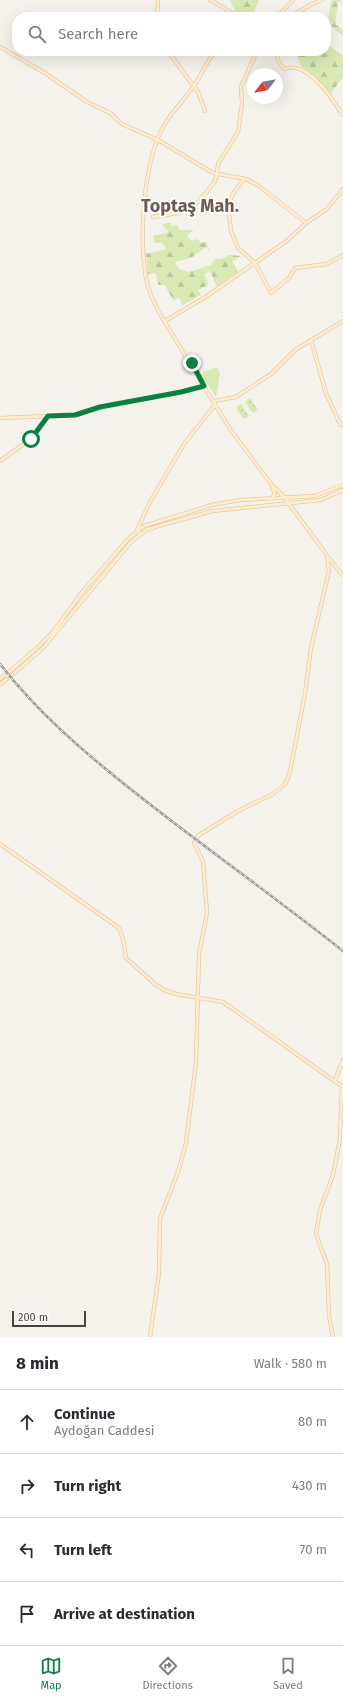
<!DOCTYPE html>
<html lang="en">
<head>
<meta charset="utf-8">
<style>
  :root { --surface:#fff; --page:#f7f7f7; --text:#2b2b33; --muted:#7c7c81; --line:#e1e1e2; --accent:#0b8043 }
  body { margin:0; font-family:"Fira Sans",sans-serif; background:var(--page); color:var(--text) }
  .compass { position:absolute; left:247px; top:68px; width:36px; height:36px; border-radius:50%; background:var(--surface); box-shadow:0 4px 16px #0002; rotate:239deg }
  .scale { position:absolute; left:12px; bottom:10px; width:74px; box-sizing:border-box; padding-left:4px; border:2px solid #4a4138; border-top:0; font-size:11px; line-height:14px; white-space:nowrap; color:#4a4138; -webkit-text-stroke:3px #fff; paint-order:stroke }
  .stop { position:absolute; width:12px; height:12px; margin:-9px; border:3px solid #0b8043; border-radius:50%; background:#fff }
  .stop.end { background:#0b8043; border-color:#fff; box-shadow:0 1px 4px #0008 }
  .list { margin:0; padding:0; list-style:none }
  h2 { display:flex; justify-content:space-between; align-items:center; height:52px; margin:0; padding:0 16px; font-size:17px }
  h2 small { font-size:13px; font-weight:400; color:var(--muted) }
  .list li { display:grid; grid-template-columns:26px 1fr auto; gap:12px; align-items:center; box-sizing:border-box; height:64px; padding:0 16px; border-top:1px solid var(--line) }
  .list b { display:block; font-size:15px; white-space:nowrap }
  .list p { margin:0; font-size:13px; white-space:nowrap; color:var(--muted) }
  .list em { font-size:13px; font-style:normal; color:var(--muted) }
  .icon { flex:none; width:22px; height:22px; fill:none; stroke:currentColor; stroke-width:2; stroke-linecap:round; stroke-linejoin:round }
  .map { position:relative; flex:none; width:343px; height:1337px; overflow:hidden }
  .search { position:absolute; background:var(--surface); box-shadow:0 4px 16px #0002; left:12px; right:12px; top:12px; height:44px; display:flex; align-items:center; gap:10px; box-sizing:border-box; padding:0 14px; border-radius:16px; color:var(--muted); font-size:15px }
  .sheet { height:308px; background:var(--surface) }
  nav { display:flex; justify-content:space-around; align-items:center; box-sizing:border-box; height:56px; border-top:1px solid var(--line); background:var(--surface); font-size:11px; color:var(--muted) }
  nav a { display:grid; justify-items:center; gap:2px }
  nav .on { color:var(--accent) }
  .map>svg:first-child { display:block }
  .grass { fill:url(#grass-dots) }
  .forest { fill:url(#forest-firs) }
  .park { fill:#d8e9b4 }
  .lines { fill:none; stroke-linecap:round; stroke-linejoin:round }
  .secondary-casing { stroke:#d8c19d; stroke-width:4 }
  .secondary { stroke:#feeccc; stroke-width:3 }
  .rail-casing { stroke:#999; stroke-width:2.5 }
  .rail { stroke:#fff; stroke-width:1; stroke-dasharray:3; stroke-linecap:butt }
  .route { stroke:#0b8043; stroke-width:5 }
  .labels { text-anchor:middle; stroke-width:3.5; stroke-linejoin:round; paint-order:stroke }
  .district-label { font-size:18px; font-weight:bold; fill:#6d5d50; stroke:#fff }
</style>
</head>
<body>
<div class="map">
<svg width="343" height="1337" viewBox="0 0 343 1337">
  <defs>
    <pattern id="grass-dots" width="8" height="8" patternUnits="userSpaceOnUse"><rect width="8" height="8" fill="#d8e9b4"/><path d="M2 2h.1M6 6h.1" fill="none" stroke="#bbc99c" stroke-width="1.8" stroke-linecap="round"/></pattern>
    <pattern id="forest-firs" width="22" height="20" patternUnits="userSpaceOnUse"><rect width="22" height="20" fill="#d8e9b4"/><path d="M5 1l3.5 6h-7zM16 11l3.5 6h-7z" fill="#bbc99c"/></pattern>
  </defs>
  <rect width="100%" height="100%" fill="#f5f1eb"/>
  <g class="grass">
    <polygon points="250,398 258,410 253,413 245,402"/>
    <polygon points="241,404 249,416 244,419 236,408"/>
  </g>
  <g class="forest">
    <polygon points="230,0 259,0 252,17 237,15"/>
    <polygon points="335,0 343,0 338,2 335,24 343,30 343,36 332,27 326,32 331,1"/>
    <polygon points="326,43 343,56 343,77 331,93 301,66 296,51 326,51"/>
    <polygon points="170,222 171,226 177,225 180,230 194,230 187,235 191,241 197,239 202,243 206,241 210,251 206,247 191,258 175,262 179,269 189,272 211,265 215,259 222,259 229,255 241,256 234,261 232,261 238,271 217,287 210,271 204,274 208,285 198,290 201,295 183,305 179,298 173,300 165,285 158,285 156,273 148,274 146,254 166,249 162,242 155,243 153,236 169,232 162,225"/>
  </g>
  <polygon class="park" points="217,367 220,373 216,397 201,375 203,372"/>
  <g class="lines">
    <g class="secondary-casing">
      <g id="secondary">
        <polyline points="210,0 239,17"/>
        <polyline points="157,17 158,0"/>
        <polyline points="275,17 283,11 293,0"/>
        <polyline points="290,17 310,5 322,0"/>
        <polyline points="0,47 45,73 87,102 110,113 122,124 158,140 213,173 246,179 259,186 306,223"/>
        <polyline points="168,51 198,92 205,111"/>
        <path d="M 276,51 L 278,61 L 284,69 C 287,68 293,67 296,68 C 315,72 333,100 343,115"/>
        <polyline points="244,179 233,194 228,206 231,231 238,248 255,263 271,293 289,278 295,268 327,264 343,255"/>
        <polyline points="153,217 179,213 189,209 198,202 214,183 217,175 218,164 238,132 242,104 241,87 257,51"/>
        <polyline points="165,321 207,296 288,240 306,223 327,209 343,189"/>
        <polyline points="311,340 326,393 340,424 343,425"/>
        <polyline points="0,418 75,415 100,407 181,392 204,386"/>
        <polyline points="0,461 31,439 48,416"/>
        <polyline points="272,498 275,494 272,487"/>
        <polyline points="140,534 137,530 150,502 184,444 214,406 214,401 236,397 271,374 295,350 343,321"/>
        <polyline points="328,557 343,576"/>
        <polyline points="9,672 37,648 53,632 83,591 129,538 144,526 212,505 240,500 315,496 343,485"/>
        <polyline points="12,675 43,648 131,542 148,529 212,511 321,500 343,490"/>
        <polyline points="0,679 4,675"/>
        <polyline points="0,684 7,679"/>
        <polyline points="0,844 119,928 123,939 126,958 155,984 164,990 176,994 223,1002 343,1087"/>
        <polyline points="335,1080 343,1060"/>
        <path d="M 150,1337 L 159,1273 L 160,1219 L 179,1169 L 186,1143 L 196,1063 L 199,954 L 207,913 L 203,861 L 194,843 L 199,835 L 238,811 L 273,794 L 282,787 L 287,781 L 291,767 L 305,693 L 311,648 L 329,571 L 327,556 L 323,550 L 284,497 L 272,485 L 230,429 L 160,314 C 154,303 148,291 146,278 C 139,236 143,170 161,131 C 169,114 183,102 193,87 C 202,75 206,61 216,51"/>
        <polyline points="333,1337 329,1315 327,1264 316,1234 320,1210 333,1175 340,1139 342,1086"/>
      </g>
    </g>
    <use href="#secondary" class="secondary"/>
    <g class="rail-casing">
      <path id="rail" d="M 0,664 C 38,713 85,753 133,791 C 202,846 274,896 343,951"/>
    </g>
    <use href="#rail" class="rail"/>
  </g>
  <g class="lines">
    <polyline class="route" points="31,439 48,416 75,415 100,407 181,392 204,386 192,363"/>
  </g>
  <g class="labels">
    <g class="district-label">
      <text x="190" y="212">Toptaş Mah.</text>
    </g>
  </g>
</svg>
<svg class="compass" viewBox="-18 -18 36 36"><path d="M0-13l5 13h-10z" fill="#e53935"/><path d="M0 13l5-13h-10z" fill="#7c7c81"/></svg>
<div class="scale">200 m</div>
<div class="stop" style="left:31px;top:439px"></div>
<div class="stop end" style="left:192px;top:363px"></div>
<div class="search"><svg class="icon" aria-label="search" viewBox="0 0 24 24"><circle cx="10" cy="10" r="6"/><path d="M15 15l6 6"/></svg>Search here</div>
</div>
<section class="sheet">
<h2>8 min<small>Walk · 580 m</small></h2>
<ul class="list">
<li><svg class="icon" aria-label="ahead" viewBox="0 0 24 24"><path d="M12 20V5M6 11l6-6 6 6"/></svg><div><b>Continue</b><p>Aydoğan Caddesi</p></div><em>80 m</em></li>
<li><svg class="icon" aria-label="right" viewBox="0 0 24 24"><path d="M7 20v-9h11M14 6l5 5-5 5"/></svg><div><b>Turn right</b></div><em>430 m</em></li>
<li><svg class="icon" aria-label="left" viewBox="0 0 24 24"><path d="M17 20v-9H6M10 6l-5 5 5 5"/></svg><div><b>Turn left</b></div><em>70 m</em></li>
<li><svg class="icon" aria-label="arrive" viewBox="0 0 24 24"><path d="M6 21V4h12l-3 4 3 4H6"/></svg><div><b>Arrive at destination</b></div></li>
</ul>
</section>
<nav>
<a class="on"><svg class="icon" aria-label="map" viewBox="0 0 24 24"><path d="M3 6l6-2 6 2 6-2v14l-6 2-6-2-6 2zM9 4v14M15 6v14"/></svg>Map</a>
<a><svg class="icon" aria-label="directions" viewBox="0 0 24 24"><path d="M12 3l9 9-9 9-9-9zM9 14v-3h6M13 9l2 2-2 2"/></svg>Directions</a>
<a><svg class="icon" aria-label="saved" viewBox="0 0 24 24"><path d="M7 4h10v16l-5-4-5 4z"/></svg>Saved</a>
</nav>
</body>
</html>
